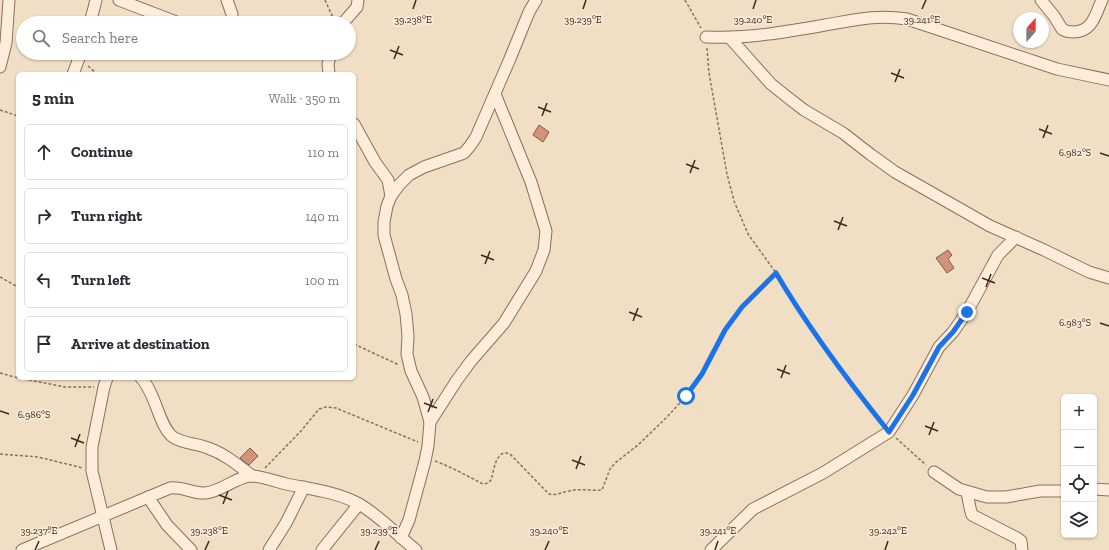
<!DOCTYPE html>
<html lang="en">
<head>
<meta charset="utf-8">
<style>
  :root { --surface:#fff; --page:#f7f7f7; --text:#2b2b33; --muted:#7c7c81; --line:#e1e1e2 }
  body { margin:0; font-family:"Zilla Slab",serif; background:var(--page); color:var(--text) }
  .controls { position:absolute; right:12px; bottom:12px; display:grid; overflow:hidden; border-radius:6px; box-shadow:0 1px 3px #0004 }
  .controls button { width:36px; height:36px; display:grid; place-items:center; padding:0; border:0; border-bottom:1px solid var(--line); background:var(--surface); color:var(--text); font:20px sans-serif }
  .compass { position:absolute; left:1013px; top:12px; width:36px; height:36px; border-radius:50%; background:var(--surface); box-shadow:0 1px 3px #0004; rotate:21deg }
  .stop { position:absolute; width:12px; height:12px; margin:-9px; border:3px solid #1a73e8; border-radius:50%; background:#fff }
  .stop.end { background:#1a73e8; border-color:#fff; box-shadow:0 1px 4px #0008 }
  .list { margin:0; padding:0; list-style:none }
  h2 { display:flex; justify-content:space-between; align-items:center; height:52px; margin:0; padding:0 16px; font-size:17px }
  h2 small { font-size:13px; font-weight:400; color:var(--muted) }
  .list li { display:grid; grid-template-columns:26px 1fr auto; gap:12px; align-items:center; box-sizing:border-box; height:56px; margin:0 8px 8px; padding:0 8px; border:1px solid var(--line); border-radius:6px }
  .list b { display:block; font-size:15px; white-space:nowrap }
  .list em { font-size:13px; font-style:normal; color:var(--muted) }
  .icon { flex:none; width:22px; height:22px; fill:none; stroke:currentColor; stroke-width:2; stroke-linecap:round; stroke-linejoin:round }
  .map { position:relative; flex:none; width:1109px; height:550px; overflow:hidden }
  .search { position:absolute; background:var(--surface); box-shadow:0 1px 3px #0004; left:16px; top:16px; width:340px; height:44px; display:flex; align-items:center; gap:10px; box-sizing:border-box; padding:0 14px; border-radius:22px; color:var(--muted); font-size:15px }
  .panel { position:absolute; background:var(--surface); box-shadow:0 1px 3px #0004; left:16px; top:72px; width:340px; height:308px; border-radius:6px }
  .map>svg:first-child { display:block }
  .building { fill:#d29479; stroke:#8f543e }
  .lines { fill:none; stroke-linecap:round; stroke-linejoin:round }
  .minor-casing { stroke:#8e6f5a; stroke-width:13 }
  .path { stroke:#8e6f5a; stroke-width:1.5; stroke-dasharray:3 2; stroke-linecap:butt }
  .minor { stroke:#fbedda; stroke-width:11 }
  .route { stroke:#1a73e8; stroke-width:5 }
  .ticks { fill:none; stroke:#3d2a1f; stroke-width:1.5 }
  .ticks-label { font-size:10px; text-anchor:middle; fill:#3d2a1f; stroke:#f8ead6; stroke-width:3.5; stroke-linejoin:round; paint-order:stroke }
</style>
</head>
<body>
<div class="map">
<svg width="1109" height="550" viewBox="0 0 1109 550">
  <rect width="100%" height="100%" fill="#f1dfc5"/>
  <g class="building">
    <polygon points="539,125 549,132 543,142 533,135"/>
    <polygon points="948,250 952,255 948,259 954,268 947,273 936,258"/>
    <polygon points="250,448 258,456 249,465 240,458"/>
  </g>
  <g class="lines">
    <g class="minor-casing">
      <g id="minor">
        <polyline points="119,0 179,23"/>
        <polyline points="227,0 232,14"/>
        <path d="M 1041,0 L 1054,16 L 1062,29 C 1066,32 1070,32 1074,32 C 1093,31 1095,15 1102,0"/>
        <polyline points="90,23 96,0"/>
        <polyline points="343,23 357,7 358,0"/>
        <path d="M 706,37 C 746,39 786,32 825,25 C 854,20 877,14 907,19 L 1057,69 L 1109,80"/>
        <polyline points="730,38 771,84 791,100 804,110 843,133 870,154 895,172 990,226 1044,250 1089,272 1109,278"/>
        <polyline points="0,67 6,43 9,0"/>
        <polyline points="73,74 81,53"/>
        <polyline points="329,74 328,64 331,53"/>
        <polyline points="354,124 375,162 388,180 391,196 387,206 384,222 384,235 396,279 402,295 406,314 408,336 407,354 411,371 423,397 430,422 428,446 425,461 409,520 401,538"/>
        <polyline points="391,196 399,185 409,175 424,167 464,153 470,146 476,137 509,61 529,12 536,0"/>
        <polyline points="107,378 104,387 92,447 92,471 111,550"/>
        <path d="M 141,378 C 156,393 159,427 173,437 C 183,444 197,443 208,448 C 225,454 238,465 252,476"/>
        <polyline points="430,422 457,380 471,361 504,323 536,271 544,250 546,231 531,182 495,94"/>
        <polyline points="934,472 959,489 987,497 1006,497 1040,491 1064,491"/>
        <polyline points="1094,489 1109,490"/>
        <polyline points="967,492 970,508 972,515 1017,538 1021,541 1022,550"/>
        <polyline points="148,497 167,525 191,550"/>
        <path d="M 22,550 L 170,488 C 182,486 193,494 205,493 C 221,492 234,478 250,476 C 257,475 278,482 286,484 C 310,489 338,492 359,504 C 380,516 397,535 416,550"/>
        <polyline points="269,550 286,523 304,487"/>
        <polyline points="322,550 359,504"/>
        <polyline points="711,550 753,509 823,473 889,432 913,395 939,347 953,332 967,312 998,255 1016,237"/>
      </g>
    </g>
    <g class="path">
      <polyline points="325,0 334,20"/>
      <polyline points="685,0 701,28"/>
      <polyline points="707,48 709,73 727,174 734,201 748,234 776,273 792,300 854,389 883,424"/>
      <polyline points="88,66 97,74"/>
      <polyline points="0,110 18,116"/>
      <polyline points="0,277 18,287"/>
      <polyline points="354,344 399,365"/>
      <polyline points="0,373 18,378"/>
      <polyline points="19,378 65,387 94,387"/>
      <polyline points="896,438 926,465"/>
      <polyline points="0,454 38,457 83,468"/>
      <path d="M 435,461 L 452,468 L 483,484 L 488,483 L 491,480 C 494,470 496,448 510,454 L 549,494 C 556,496 562,492 569,491 C 579,488 591,491 602,490 L 610,469 L 615,463 L 638,445 L 668,416 L 686,396 L 702,374 L 725,330 L 742,307 L 776,273"/>
      <polyline points="265,468 301,431 319,409 326,407 336,408 418,442"/>
    </g>
    <use href="#minor" class="minor"/>
  </g>
  <g class="lines">
    <path class="route" d="M 686,396 L 702,374 L 725,330 L 742,307 L 776,273 C 809,329 848,381 889,432 L 913,395 L 939,347 L 953,332 L 967,312"/>
  </g>
  <path class="ticks" d="M 413,9 L 416,0M 583,9 L 586,0M 753,9 L 756,0M 922,9 L 926,0M 390,50 L 403,55M 394,59 L 399,46M 891,73 L 904,78M 895,82 L 900,69M 538,107 L 551,112M 542,116 L 547,103M 1039,129 L 1052,134M 1043,138 L 1048,125M 1100,153 L 1109,156M 686,164 L 699,169M 690,173 L 695,160M 834,221 L 847,226M 838,230 L 843,217M 481,255 L 494,260M 485,264 L 490,251M 982,278 L 995,283M 986,287 L 991,274M 629,312 L 642,317M 633,321 L 638,308M 1100,323 L 1109,326M 777,369 L 790,374M 781,378 L 786,365M 424,403 L 437,408M 0,411 L 9,414M 428,412 L 433,399M 925,426 L 938,431M 929,435 L 934,422M 71,438 L 84,443M 75,447 L 80,434M 572,460 L 585,465M 576,469 L 581,456M 219,495 L 232,500M 223,504 L 228,491M 35,550 L 39,541M 205,550 L 209,541M 375,550 L 379,541M 545,550 L 549,541M 715,550 L 718,541M 885,550 L 888,541"/>
  <g class="ticks-label">
    <text x="413" y="23">39.238°E</text>
    <text x="583" y="23">39.239°E</text>
    <text x="753" y="23">39.240°E</text>
    <text x="922" y="23">39.241°E</text>
    <text x="1075" y="156">6.982°S</text>
    <text x="1075" y="326">6.983°S</text>
    <text x="34" y="418">6.986°S</text>
    <text x="39" y="534">39.237°E</text>
    <text x="209" y="534">39.238°E</text>
    <text x="379" y="534">39.239°E</text>
    <text x="549" y="534">39.240°E</text>
    <text x="718" y="534">39.241°E</text>
    <text x="888" y="534">39.242°E</text>
  </g>
</svg>
<div class="controls">
<button>+</button>
<button>−</button>
<button><svg class="icon" aria-label="locate" viewBox="0 0 24 24"><circle cx="12" cy="12" r="6"/><path d="M12 2v4M12 18v4M2 12h4M18 12h4"/></svg></button>
<button><svg class="icon" aria-label="layers" viewBox="0 0 24 24"><path d="M12 4l9 5-9 5-9-5zM3 14l9 5 9-5"/></svg></button>
</div>
<svg class="compass" viewBox="-18 -18 36 36"><path d="M0-13l5 13h-10z" fill="#e53935"/><path d="M0 13l5-13h-10z" fill="#7c7c81"/></svg>
<div class="stop" style="left:686px;top:396px"></div>
<div class="stop end" style="left:967px;top:312px"></div>
<div class="search"><svg class="icon" aria-label="search" viewBox="0 0 24 24"><circle cx="10" cy="10" r="6"/><path d="M15 15l6 6"/></svg>Search here</div>
<section class="panel">
<h2>5 min<small>Walk · 350 m</small></h2>
<ul class="list">
<li><svg class="icon" aria-label="ahead" viewBox="0 0 24 24"><path d="M12 20V5M6 11l6-6 6 6"/></svg><div><b>Continue</b></div><em>110 m</em></li>
<li><svg class="icon" aria-label="right" viewBox="0 0 24 24"><path d="M7 20v-9h11M14 6l5 5-5 5"/></svg><div><b>Turn right</b></div><em>140 m</em></li>
<li><svg class="icon" aria-label="left" viewBox="0 0 24 24"><path d="M17 20v-9H6M10 6l-5 5 5 5"/></svg><div><b>Turn left</b></div><em>100 m</em></li>
<li><svg class="icon" aria-label="arrive" viewBox="0 0 24 24"><path d="M6 21V4h12l-3 4 3 4H6"/></svg><div><b>Arrive at destination</b></div></li>
</ul>
</section>
</div>
</body>
</html>
